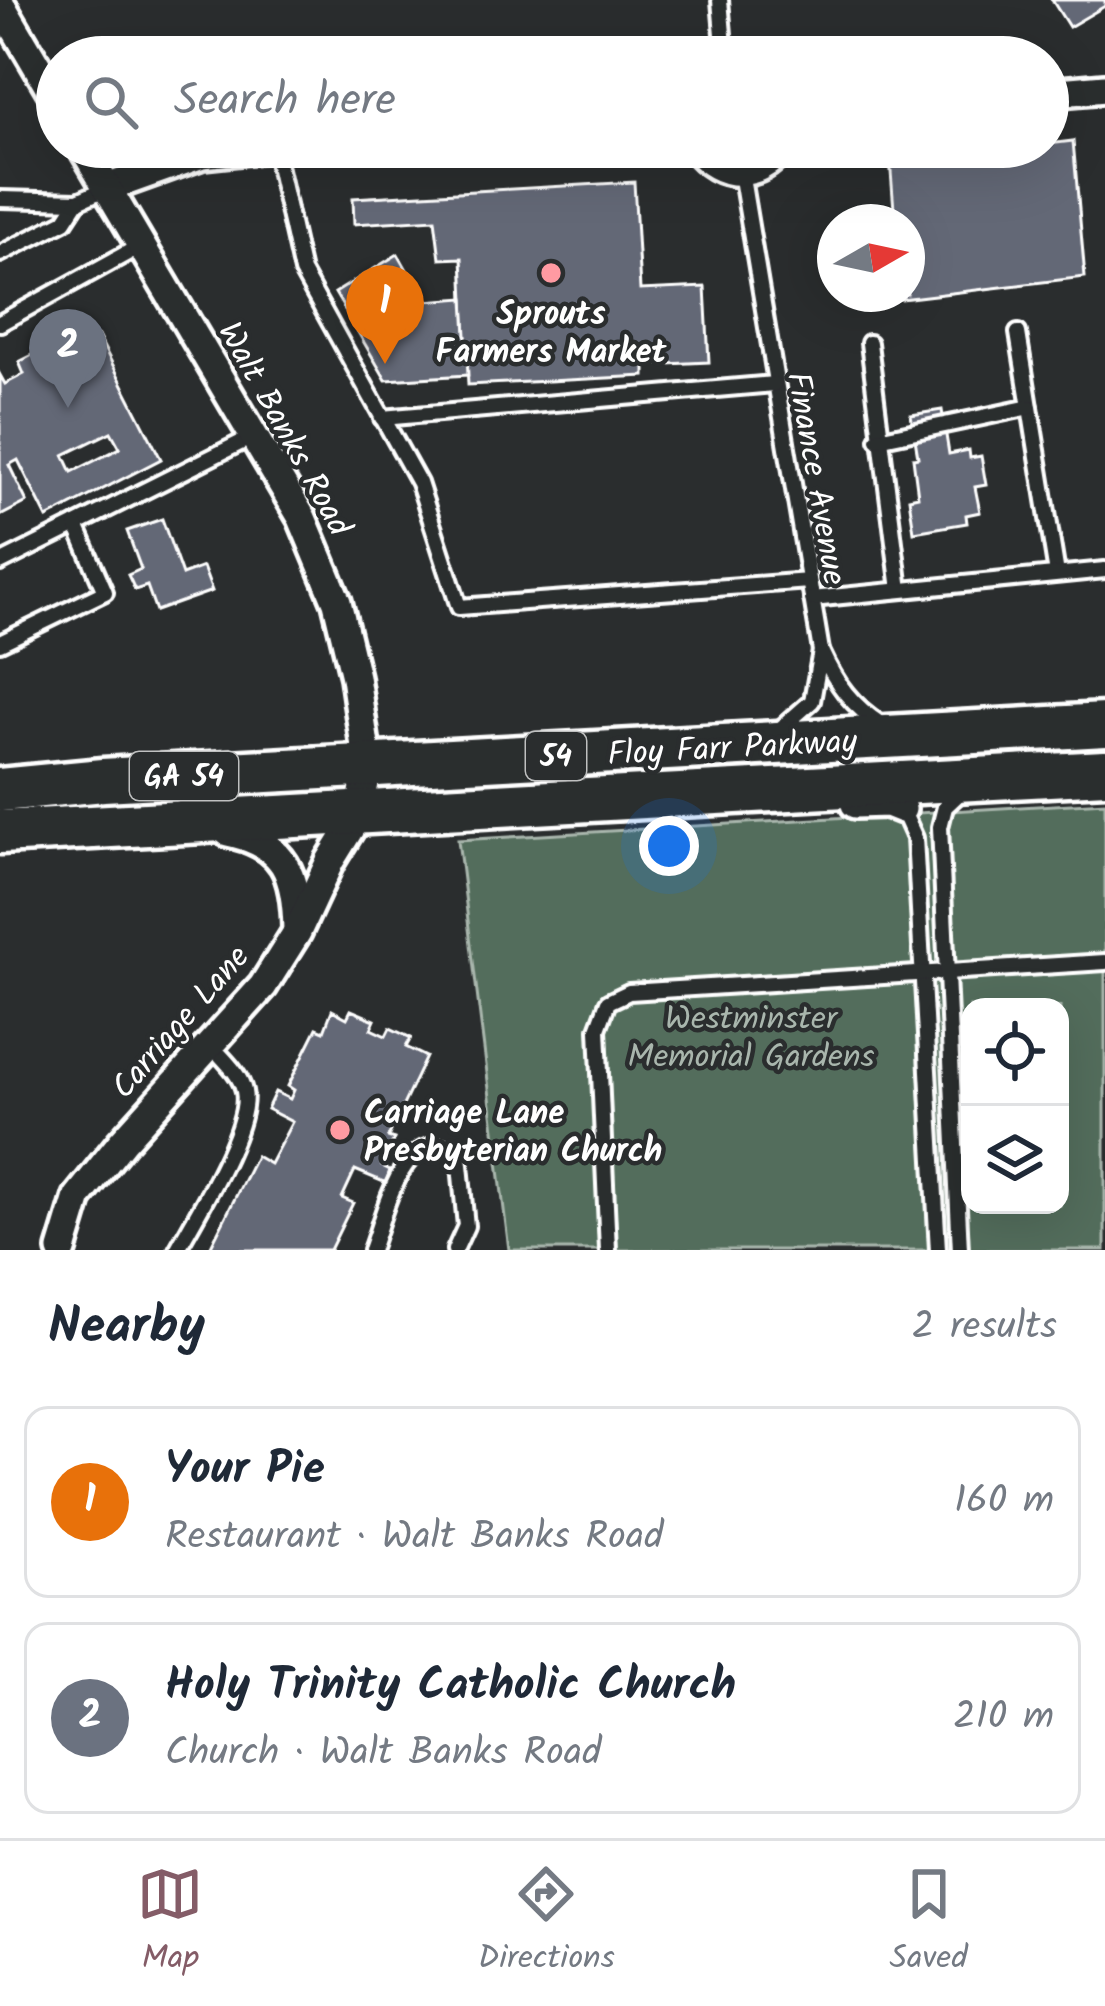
<!DOCTYPE html>
<html lang="en">
<head>
<meta charset="utf-8">
<style>
  :root { --surface:#fff; --page:#f2f2f3; --text:#1f2937; --muted:#747a83; --line:#e0e1e3; --accent:#845c67 }
  body { margin:0; font-family:Kalam,sans-serif; background:var(--page); color:var(--text) }
  .controls { position:absolute; right:36px; bottom:36px; display:grid; overflow:hidden; border-radius:24px; box-shadow:0 12px 48px #0002 }
  .controls button { width:108px; height:108px; display:grid; place-items:center; padding:0; border:0; border-bottom:3px solid var(--line); background:var(--surface); color:var(--text); font:60px sans-serif }
  .compass { position:absolute; left:817px; top:204px; width:108px; height:108px; border-radius:50%; background:var(--surface); box-shadow:0 12px 48px #0002; rotate:81deg }
  .you { position:absolute; left:669px; top:846px; width:42px; height:42px; margin:-30px; border:9px solid #fff; border-radius:50%; background:#1a73e8; box-shadow:0 0 0 18px #1a73e833 }
  .badge { display:grid; place-items:center; width:78px; height:78px; border-radius:50%; background:var(--accent); color:#fff; font-size:39px; font-weight:700 }
  .pin { position:absolute; translate:-50% -99px; filter:drop-shadow(0 3px 6px #0008) }
  .pin::after { content:''; position:absolute; top:63px; width:42px; height:36px; background:inherit; clip-path:polygon(0 0,100% 0,50% 100%) }
  .list { margin:0; padding:0; list-style:none }
  h2 { display:flex; justify-content:space-between; align-items:center; height:156px; margin:0; padding:0 48px; font-size:51px }
  h2 small { font-size:39px; font-weight:400; color:var(--muted) }
  .list li { display:grid; grid-template-columns:78px 1fr auto; gap:36px; align-items:center; box-sizing:border-box; height:192px; margin:0 24px 24px; padding:0 24px; border:3px solid var(--line); border-radius:24px }
  .list b { display:block; font-size:45px; white-space:nowrap }
  .list p { margin:0; font-size:39px; white-space:nowrap; color:var(--muted) }
  .list em { font-size:39px; font-style:normal; color:var(--muted) }
  .icon { flex:none; width:66px; height:66px; fill:none; stroke:currentColor; stroke-width:2; stroke-linecap:round; stroke-linejoin:round }
  .map { position:relative; flex:none; width:1105px; height:1250px; overflow:hidden }
  .search { position:absolute; background:var(--surface); box-shadow:0 12px 48px #0002; left:36px; right:36px; top:36px; height:132px; display:flex; align-items:center; gap:30px; box-sizing:border-box; padding:0 42px; border-radius:66px; color:var(--muted); font-size:45px }
  .sheet { height:588px; background:var(--surface) }
  nav { display:flex; justify-content:space-around; align-items:center; box-sizing:border-box; height:168px; border-top:3px solid var(--line); background:var(--surface); font-size:33px; color:var(--muted) }
  nav a { display:grid; justify-items:center; gap:6px }
  nav .on { color:var(--accent) }
  .map>svg:first-child { display:block }
  .green { fill:#536d5b; stroke:#a9b6ad; stroke-width:3; fill-rule:evenodd }
  .building { fill:#646776; stroke:#fff; stroke-width:3; fill-rule:evenodd }
  .lines { fill:none; stroke-linecap:round; stroke-linejoin:round }
  .service-casing { stroke:#fff; stroke-width:22 }
  .minor-casing { stroke:#fff; stroke-width:36 }
  .primary-casing { stroke:#fff; stroke-width:51 }
  .service { stroke:#2a2d2e; stroke-width:14 }
  .minor { stroke:#2a2d2e; stroke-width:27 }
  .primary { stroke:#2a2d2e; stroke-width:42 }
  .poi-dot { fill:#ff9aa2; stroke:#2a2d2e; stroke-width:4.5 }
  .labels { text-anchor:middle; stroke-width:9; stroke-linejoin:round; paint-order:stroke }
  .shield { fill:#2a2d2e; stroke:#bfc0c0; stroke-width:3 }
  .shield-label { font-size:30px; font-weight:bold; fill:#fff }
  .poi-label { font-size:33px; font-weight:bold; fill:#fff; stroke:#2a2d2e }
  .street-label { font-size:33px; fill:#fff; stroke:#2a2d2e }
  .park-label { font-size:33px; fill:#a9b6ad; stroke:#2a2d2e }
</style>
</head>
<body>
<div class="map">
<svg width="1105" height="1250" viewBox="0 0 1105 1250">
  <rect width="100%" height="100%" fill="#2a2d2e"/>
  <filter id="ink" filterUnits="userSpaceOnUse"><feTurbulence type="fractalNoise" baseFrequency=".00833" numOctaves="2"/><feDisplacementMap in="SourceGraphic" scale="24" xChannelSelector="R" yChannelSelector="G"/><feConvolveMatrix kernelMatrix="1 2 1 2 8 2 1 2 1" color-interpolation-filters="sRGB"/></filter>
  <g filter="url(#ink)">
    <path class="green" d="M 1105,802 L 1105,1250 L 509,1250 L 458,840 ZM 970,1007 L 1060,1007 L 1060,1205 L 970,1205 Z"/>
    <g class="building">
      <polygon points="1052,0 1105,0 1105,6 1069,27"/>
      <polygon points="1073,141 1085,277 901,299 901,294 907,294 907,222 895,222 890,159 1048,147 1048,144"/>
      <polygon points="634,182 640,290 705,287 709,362 645,365 645,376 468,385 462,258 440,259 435,219 354,224 353,198"/>
      <polygon points="398,254 425,301 464,298 468,375 386,380 335,293"/>
      <path d="M 98,336 L 161,459 L 47,518 L 18,460 L 9,465 L 27,502 L 0,516 L 0,375 L 5,384 L 24,374 L 19,362 L 68,337 L 73,348 ZM 111,432 L 120,448 L 72,472 L 64,455 Z"/>
      <polygon points="942,410 949,454 969,450 970,458 981,456 986,485 975,487 980,512 966,515 967,523 914,532 909,498 918,496 913,458 918,457 911,415"/>
      <polygon points="162,519 182,575 203,567 212,591 156,611 147,586 135,590 128,575 141,569 127,531"/>
      <polygon points="332,1010 347,1018 351,1010 375,1020 371,1029 386,1036 390,1028 411,1038 406,1047 426,1057 388,1137 394,1139 382,1166 390,1170 386,1183 355,1170 342,1198 353,1203 330,1250 209,1250 256,1156 270,1164 292,1122 267,1109 275,1092 290,1099 294,1090 288,1086 317,1028 324,1031"/>
    </g>
    <g class="lines">
      <g class="service-casing">
        <g id="service">
          <polyline points="720,0 725,57"/>
          <polyline points="274,147 302,272 419,483 459,607 809,581"/>
          <polyline points="741,172 821,651"/>
          <polyline points="0,199 78,201 107,188"/>
          <polyline points="0,254 65,221 78,201"/>
          <polyline points="0,323 140,246"/>
          <polyline points="1018,333 1057,574"/>
          <polyline points="869,343 900,590"/>
          <polyline points="382,418 774,384"/>
          <polyline points="878,439 1030,407"/>
          <polyline points="0,563 254,436"/>
          <polyline points="812,599 1105,570"/>
          <polyline points="0,643 105,592 76,525"/>
          <path d="M 779,730 L 812,701 L 821,651 C 836,684 852,706 882,725"/>
          <polyline points="902,809 915,838 938,1250"/>
          <path d="M 177,1250 C 195,1217 252,1126 244,1091 C 240,1073 222,1058 210,1044"/>
          <path d="M 371,1250 C 385,1213 404,1117 459,1155 L 466,1226 L 455,1250"/>
          <polyline points="608,1250 598,1029 608,1002 629,992 1105,962"/>
          <polyline points="960,1250 940,827 945,807 963,790"/>
        </g>
      </g>
      <g class="minor-casing">
        <g id="minor">
          <polyline points="0,3 57,100"/>
          <polyline points="1048,93 1105,88"/>
          <path d="M 696,147 C 719,179 759,180 782,147"/>
          <polyline points="107,188 202,154 268,147"/>
          <polyline points="855,804 887,803 902,809"/>
          <path d="M 228,832 C 286,844 296,874 297,930"/>
          <polyline points="62,1250 78,1197 122,1142 263,986 297,932 330,861 359,814 368,767 355,677 337,602 302,518 83,147"/>
        </g>
      </g>
      <g class="primary-casing">
        <g id="primary">
          <polyline points="0,790 103,780 1105,725"/>
          <polyline points="0,832 1105,772"/>
        </g>
      </g>
      <use href="#service" class="service"/>
      <use href="#minor" class="minor"/>
      <use href="#primary" class="primary"/>
    </g>
  </g>
  <g class="poi-dot">
    <circle cx="551" cy="273" r="12"/>
    <circle cx="340" cy="1130" r="12"/>
  </g>
  <g class="labels">
    <g class="shield">
      <rect x="526" y="732" width="60" height="48" rx="9"/>
      <rect x="130" y="752" width="108" height="48" rx="9"/>
    </g>
    <g class="shield-label">
      <text x="556" y="766">54</text>
      <text x="184" y="786">GA 54</text>
    </g>
    <g class="poi-label">
      <text x="551" y="324">Sprouts<tspan x="551" dy="38">Farmers Market</tspan></text>
      <text x="364" y="1123" text-anchor="start">Carriage Lane<tspan x="364" dy="38">Presbyterian Church</tspan></text>
    </g>
    <g class="street-label">
      <text transform="translate(286 428) rotate(61)" y="12">Walt Banks Road</text>
      <text transform="translate(818 478) rotate(80)" y="12">Finance Avenue</text>
      <text transform="translate(732 746) rotate(-3)" y="12">Floy Farr Parkway</text>
      <text transform="translate(179 1021) rotate(-49)" y="12">Carriage Lane</text>
    </g>
    <g class="park-label">
      <text x="751" y="1029">Westminster<tspan x="751" dy="38">Memorial Gardens</tspan></text>
    </g>
  </g>
</svg>
<div class="controls">
<button><svg class="icon" aria-label="locate" viewBox="0 0 24 24"><circle cx="12" cy="12" r="6"/><path d="M12 2v4M12 18v4M2 12h4M18 12h4"/></svg></button>
<button><svg class="icon" aria-label="layers" viewBox="0 0 24 24"><path d="M12 4l9 5-9 5-9-5zM3 14l9 5 9-5"/></svg></button>
</div>
<svg class="compass" viewBox="-18 -18 36 36"><path d="M0-13l5 13h-10z" fill="#e53935"/><path d="M0 13l5-13h-10z" fill="#747a83"/></svg>
<div class="you"></div>
<div class="pin badge" style="left:385px;top:364px;background:#e8710a">1</div>
<div class="pin badge" style="left:68px;top:408px;background:#6b7280">2</div>
<div class="search"><svg class="icon" aria-label="search" viewBox="0 0 24 24"><circle cx="10" cy="10" r="6"/><path d="M15 15l6 6"/></svg>Search here</div>
</div>
<section class="sheet">
<h2>Nearby<small>2 results</small></h2>
<ul class="list">
<li><span class="badge" style="background:#e8710a">1</span><div><b>Your Pie</b><p>Restaurant · Walt Banks Road</p></div><em>160 m</em></li>
<li><span class="badge" style="background:#6b7280">2</span><div><b>Holy Trinity Catholic Church</b><p>Church · Walt Banks Road</p></div><em>210 m</em></li>
</ul>
</section>
<nav>
<a class="on"><svg class="icon" aria-label="map" viewBox="0 0 24 24"><path d="M3 6l6-2 6 2 6-2v14l-6 2-6-2-6 2zM9 4v14M15 6v14"/></svg>Map</a>
<a><svg class="icon" aria-label="directions" viewBox="0 0 24 24"><path d="M12 3l9 9-9 9-9-9zM9 14v-3h6M13 9l2 2-2 2"/></svg>Directions</a>
<a><svg class="icon" aria-label="saved" viewBox="0 0 24 24"><path d="M7 4h10v16l-5-4-5 4z"/></svg>Saved</a>
</nav>
</body>
</html>
